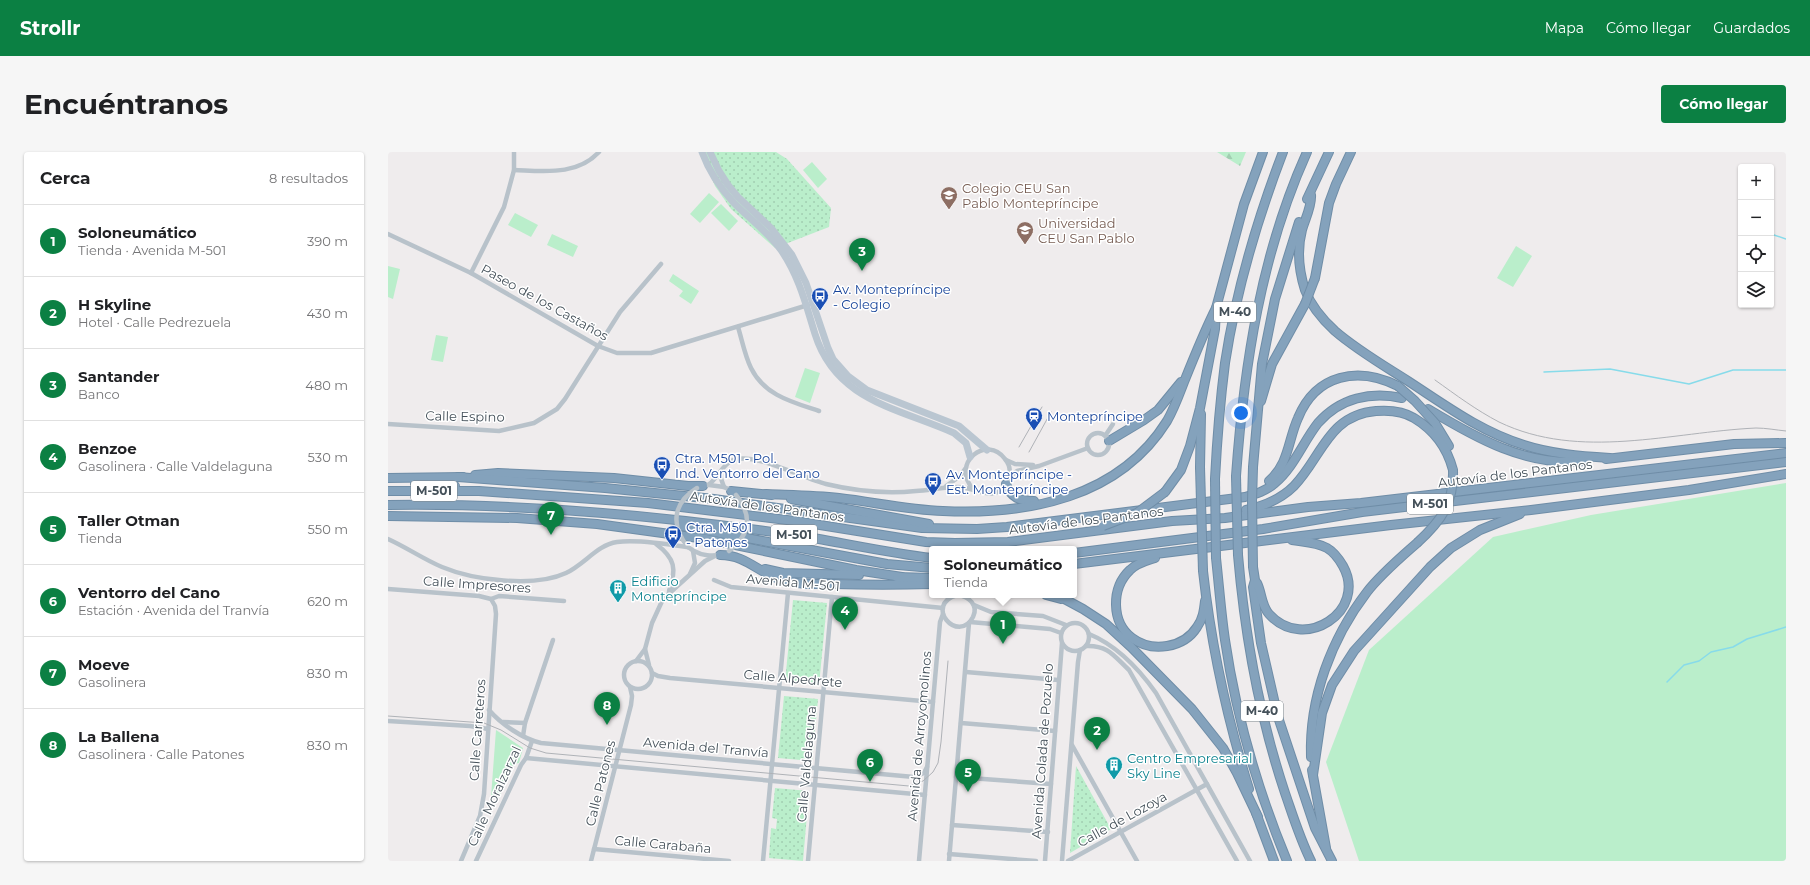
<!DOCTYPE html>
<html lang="es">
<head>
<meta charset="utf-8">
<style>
  :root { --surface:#fff; --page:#f6f6f6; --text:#202124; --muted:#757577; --line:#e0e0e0; --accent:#0b8043 }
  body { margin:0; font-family:Montserrat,sans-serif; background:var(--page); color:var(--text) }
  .controls { position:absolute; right:12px; top:12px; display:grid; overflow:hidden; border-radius:4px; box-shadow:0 1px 3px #0004 }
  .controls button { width:36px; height:36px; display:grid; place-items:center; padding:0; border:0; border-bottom:1px solid var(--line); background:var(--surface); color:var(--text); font:20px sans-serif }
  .you { position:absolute; left:853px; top:261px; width:14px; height:14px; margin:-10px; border:3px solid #fff; border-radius:50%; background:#1a73e8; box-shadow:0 0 0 6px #1a73e833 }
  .badge { display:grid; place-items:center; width:26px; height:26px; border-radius:50%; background:var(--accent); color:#fff; font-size:13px; font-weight:700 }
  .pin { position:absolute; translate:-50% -33px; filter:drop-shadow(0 1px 2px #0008) }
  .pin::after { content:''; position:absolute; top:21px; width:14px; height:12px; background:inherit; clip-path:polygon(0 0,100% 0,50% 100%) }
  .popup { position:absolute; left:541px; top:394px; width:148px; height:52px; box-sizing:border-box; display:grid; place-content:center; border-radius:4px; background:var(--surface); filter:drop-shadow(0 1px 3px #0005); font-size:13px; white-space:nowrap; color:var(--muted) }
  .popup b { font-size:15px; color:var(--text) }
  .popup::after { content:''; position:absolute; left:50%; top:100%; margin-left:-8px; border:8px solid transparent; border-top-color:var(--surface) }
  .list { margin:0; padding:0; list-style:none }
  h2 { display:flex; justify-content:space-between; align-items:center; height:52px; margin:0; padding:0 16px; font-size:17px }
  h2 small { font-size:13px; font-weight:400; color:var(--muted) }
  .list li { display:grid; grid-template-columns:26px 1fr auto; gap:12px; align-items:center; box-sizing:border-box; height:72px; padding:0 16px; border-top:1px solid var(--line) }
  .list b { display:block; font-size:15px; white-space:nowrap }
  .list p { margin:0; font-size:13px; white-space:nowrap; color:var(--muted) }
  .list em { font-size:13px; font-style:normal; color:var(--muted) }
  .icon { flex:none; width:22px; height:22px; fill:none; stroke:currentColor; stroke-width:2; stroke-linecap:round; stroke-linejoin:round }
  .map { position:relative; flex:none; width:1398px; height:709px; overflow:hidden; border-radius:4px }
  header { display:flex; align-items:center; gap:24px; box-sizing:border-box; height:56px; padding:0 20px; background:var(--accent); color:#fff }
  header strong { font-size:19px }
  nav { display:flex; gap:22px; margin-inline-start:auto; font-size:14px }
  .intro { display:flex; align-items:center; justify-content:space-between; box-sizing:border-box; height:96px; padding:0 24px }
  h1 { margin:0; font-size:28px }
  .button { padding:10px 18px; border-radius:4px; background:var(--accent); color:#fff; font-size:14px; font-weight:700 }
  main { display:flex; gap:24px; padding:0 24px }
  aside { flex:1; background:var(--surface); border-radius:4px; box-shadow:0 1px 3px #0004 }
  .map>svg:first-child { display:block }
  .grass { fill:#baeecb }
  .forest { fill:url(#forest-firs) }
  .park { fill:url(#park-dots) }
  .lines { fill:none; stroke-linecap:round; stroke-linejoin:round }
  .stream { stroke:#87dbea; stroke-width:1.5 }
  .highway-casing { stroke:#6f8da7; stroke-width:10 }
  .street { stroke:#b8c2ca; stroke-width:4.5 }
  .secondary { stroke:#bac6d1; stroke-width:7 }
  .highway { stroke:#84a2bc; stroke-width:8 }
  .tram { stroke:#afb2b7; stroke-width:1 }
  .highway-bridge-casing { stroke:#6f8da7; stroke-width:10; stroke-linecap:butt }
  .street-bridge { stroke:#b8c2ca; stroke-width:4.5 }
  .highway-bridge { stroke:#84a2bc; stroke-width:8 }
  .labels { text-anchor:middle; stroke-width:3; stroke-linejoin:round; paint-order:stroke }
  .shield { fill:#fff; stroke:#7d858c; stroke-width:1 }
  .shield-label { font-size:12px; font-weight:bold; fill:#45515a }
  .education-label { font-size:13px; fill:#785e54; stroke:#fff; text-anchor:start }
  .transit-label { font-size:13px; fill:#164399; stroke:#fff; text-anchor:start }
  .street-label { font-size:13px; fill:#45515a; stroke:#fff }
  .culture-label { font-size:13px; fill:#0d838f; stroke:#fff; text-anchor:start }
</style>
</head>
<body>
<header>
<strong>Strollr</strong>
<nav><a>Mapa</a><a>Cómo llegar</a><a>Guardados</a></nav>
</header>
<div class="intro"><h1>Encuéntranos</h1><a class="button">Cómo llegar</a></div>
<main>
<aside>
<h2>Cerca<small>8 resultados</small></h2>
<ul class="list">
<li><span class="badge">1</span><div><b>Soloneumático</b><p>Tienda · Avenida M-501</p></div><em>390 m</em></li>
<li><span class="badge">2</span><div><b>H Skyline</b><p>Hotel · Calle Pedrezuela</p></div><em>430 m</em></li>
<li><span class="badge">3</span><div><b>Santander</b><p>Banco</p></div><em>480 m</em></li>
<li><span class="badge">4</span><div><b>Benzoe</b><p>Gasolinera · Calle Valdelaguna</p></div><em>530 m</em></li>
<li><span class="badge">5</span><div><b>Taller Otman</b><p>Tienda</p></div><em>550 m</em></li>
<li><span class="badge">6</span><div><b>Ventorro del Cano</b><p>Estación · Avenida del Tranvía</p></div><em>620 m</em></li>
<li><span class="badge">7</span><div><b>Moeve</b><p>Gasolinera</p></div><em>830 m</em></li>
<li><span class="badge">8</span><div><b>La Ballena</b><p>Gasolinera · Calle Patones</p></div><em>830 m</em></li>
</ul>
</aside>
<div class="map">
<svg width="1398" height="709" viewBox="0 0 1398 709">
  <defs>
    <pattern id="forest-firs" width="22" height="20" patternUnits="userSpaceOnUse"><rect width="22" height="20" fill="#baeecb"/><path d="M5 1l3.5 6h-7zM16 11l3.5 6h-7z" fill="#a1ceb1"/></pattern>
    <pattern id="park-dots" width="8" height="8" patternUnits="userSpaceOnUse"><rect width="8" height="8" fill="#baeecb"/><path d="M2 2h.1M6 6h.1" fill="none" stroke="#a1ceb1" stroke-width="1.8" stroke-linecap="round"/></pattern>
  </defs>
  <rect width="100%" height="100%" fill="#efeced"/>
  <g class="grass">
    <polygon points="424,10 439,27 430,36 415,18"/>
    <polygon points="321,41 331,50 312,71 302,62"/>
    <polygon points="333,52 350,69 341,79 323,61"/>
    <polygon points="127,61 150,73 143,85 120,73"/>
    <polygon points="164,82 190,94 185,105 159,93"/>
    <polygon points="1128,94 1144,104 1125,135 1109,126"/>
    <polygon points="0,114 12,117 5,147 0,145"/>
    <polygon points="285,122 311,139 303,152 291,144 295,139 281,129"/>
    <polygon points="48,183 60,185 55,210 43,208"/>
    <polygon points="417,216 432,221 422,251 407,245"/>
    <polygon points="1398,331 1398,709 971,709 938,610 981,498 1105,385 1203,363"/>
    <polygon points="108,578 135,596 131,611 126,612 110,647 103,645"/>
  </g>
  <polygon class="forest" points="829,0 858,0 852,14"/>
  <g class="park">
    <polygon points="312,0 388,0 399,7 443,56 441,75 387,96 343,57 327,34"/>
    <polygon points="405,448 439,451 431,533 397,530"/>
    <polygon points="396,544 430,547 424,609 390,606"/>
    <polygon points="688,614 723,677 682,701"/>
    <polygon points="387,636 421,639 415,709 381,706 383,676 388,677 389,667 384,666"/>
  </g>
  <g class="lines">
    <g class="stream">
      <polyline points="1383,82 1398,87"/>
      <polyline points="1156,220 1222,217 1301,232 1345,218 1398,218"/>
      <polyline points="1279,530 1296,513 1311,509 1323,500 1345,495 1359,487 1398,475"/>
    </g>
    <g class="highway-casing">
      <g id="highway">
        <path d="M 923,43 C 924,54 917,67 914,78 C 909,97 911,119 917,138 C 923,154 935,168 947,179 C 969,198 995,213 1020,229 C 1057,253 1093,280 1136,293 C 1164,302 1193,304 1222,306"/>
        <polyline points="919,47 941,0"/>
        <polyline points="927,126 941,51 948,32 963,0"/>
        <polyline points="873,249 884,212 917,152"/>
        <path d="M 1040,257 C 1088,286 1139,315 1196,309"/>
        <polyline points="1047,271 1061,294"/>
        <polyline points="721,289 756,268 770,258 793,230"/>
        <polyline points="1218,307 1346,292 1398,291"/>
        <polyline points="812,315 813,262"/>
        <polyline points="865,315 874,212 887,147 911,70"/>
        <polyline points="87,323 110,321 226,326 300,334 315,334"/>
        <path d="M 848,324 C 856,213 873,102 919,0"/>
        <path d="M 70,325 L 217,336 L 326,347 L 534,376 L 589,377 L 619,375 L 857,345 C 868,342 878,339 887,331 C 906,315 915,290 930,271 C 952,246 983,239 1014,246"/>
        <polyline points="0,326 75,325"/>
        <path d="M 827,327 C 829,288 832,250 837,211 C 848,139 869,68 895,0"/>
        <path d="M 881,329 C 901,312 900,288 910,266 C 928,222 970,214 1010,234"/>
        <polyline points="27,331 67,334"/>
        <path d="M 618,332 C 623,346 632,349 646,349"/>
        <polyline points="0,339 91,339 260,351 407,369 538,390 567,391 620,390 784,369 837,366 920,355 973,351 1398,301"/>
        <polyline points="343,339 384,343"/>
        <polyline points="777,340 793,318 802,294 812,256 827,177 828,156 856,52 875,0"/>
        <path d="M 378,342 C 402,343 427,343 451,346 C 486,350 520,358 555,359 C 640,363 731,346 779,269 C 786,257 791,243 796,230 C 806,205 816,180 828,156"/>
        <polyline points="403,347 541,372"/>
        <path d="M 0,353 C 137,351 277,364 413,384 C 457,391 500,401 544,406"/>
        <path d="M 858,358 C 876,354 893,347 906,334 C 934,305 940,263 988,259 C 1001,258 1015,259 1026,266 C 1046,278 1059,295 1065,318"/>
        <polyline points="0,364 129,366 209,372 318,387 468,418 514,425"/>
        <polyline points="294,374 499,412 544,416"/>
        <polyline points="686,401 875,377 974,360 1398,310"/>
        <path d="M 332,403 C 359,403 370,421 394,428 C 410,433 429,432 446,432 C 478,433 511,433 544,432"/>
        <path d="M 850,403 C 857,485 871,563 897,641 C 905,664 912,687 923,709"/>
        <path d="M 767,406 C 758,409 749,411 742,418 C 723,436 723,470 744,486 C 764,501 796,496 809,475 C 815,467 816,458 817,449"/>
        <path d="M 828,406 C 831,433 833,461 837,488 C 848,563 870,639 899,709"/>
        <polyline points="686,412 1003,373 1143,358 1301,338 1398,322"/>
        <polyline points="865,415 867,428 865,435 873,491 890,565 927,676 944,709"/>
        <polyline points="377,417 395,421 471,423"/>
        <path d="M 815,419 C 823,492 839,566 861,637"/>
        <polyline points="509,425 544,426"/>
        <path d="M 869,431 C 874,441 873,453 881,462 C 916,501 980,459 955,414 C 951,407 946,400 939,396 C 928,390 916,390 904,388"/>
        <polyline points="658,443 673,447"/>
        <polyline points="669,443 695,457 718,472 743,495 804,557 835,596 849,621 870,665"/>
        <path d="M 923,605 C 921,546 943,487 979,440 C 993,422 1011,407 1029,391"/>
        <polyline points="924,618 938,696"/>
        <polyline points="925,623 934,561 944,533 966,499 1042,415 1063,396 1092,378 1132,362"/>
        <polyline points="868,661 886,709"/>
      </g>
    </g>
    <g class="street">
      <path d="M 126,18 C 156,19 189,24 211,0"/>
      <polyline points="0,82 83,121 210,194 229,201 263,201 420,153"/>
      <polyline points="83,121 116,55 126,18 126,0"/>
      <path d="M 350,175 C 354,188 357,204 363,216 C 376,243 404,250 431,259"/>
      <polyline points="0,272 111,279 146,271 169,257 177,247 232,160 273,112"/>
      <circle cx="710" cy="292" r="11"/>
      <polyline points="717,284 725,272"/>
      <polyline points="618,308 627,312 645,313"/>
      <polyline points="331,321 336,335"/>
      <polyline points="621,325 629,319 651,314 700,296"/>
      <path d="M 320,333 C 330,327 333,313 345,308 C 367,300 414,326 438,332 C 467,339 498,342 528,339 C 542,338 556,335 570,335 C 588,335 610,354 620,327 C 623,320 622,313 617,307 C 599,282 562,311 585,337"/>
      <polyline points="321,333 336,335 344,339"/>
      <polyline points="558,334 571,325 577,317"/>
      <path d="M 0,387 C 18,395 35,407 54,415 C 85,428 146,436 178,421 C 197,412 209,393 229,390 C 248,387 280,392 299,395 C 301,395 304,398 306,399 C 315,404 323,404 333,403"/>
      <path d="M 268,392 C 287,406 289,417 281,439"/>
      <polyline points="302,422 307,411 305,399"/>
      <polyline points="326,428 343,435 555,456"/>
      <polyline points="0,437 91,444 103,447 111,444 176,449"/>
      <path d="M 569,443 C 535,453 570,493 585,465 C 591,453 580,444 570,443"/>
      <polyline points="586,453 603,460 655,464 678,473"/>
      <polyline points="582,470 662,477 673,481"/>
      <circle cx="687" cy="485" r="14"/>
      <path d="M 701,482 C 728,493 751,517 768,541 L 862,709"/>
      <path d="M 698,494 C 720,493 726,504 741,518 L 849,709"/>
      <polyline points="257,497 261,513"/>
      <circle cx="250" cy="523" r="14"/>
      <polyline points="248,509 257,497 264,471 275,447 317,409 327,404"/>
      <polyline points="578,520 670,528"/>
      <polyline points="264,521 270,524 282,526 545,550"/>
      <path d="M 101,558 C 113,572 135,587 153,591 L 526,625 L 536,621 L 539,615"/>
      <polyline points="0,569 82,574 100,577"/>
      <polyline points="115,570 137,571 135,584"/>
      <polyline points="137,571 165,488"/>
      <polyline points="573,571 667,579"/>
      <polyline points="684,593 749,709"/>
      <polyline points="138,606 537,643"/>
      <polyline points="568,625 663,632"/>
      <polyline points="564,673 660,680"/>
      <polyline points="206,697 341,709"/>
      <polyline points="561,702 648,709"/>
      <polyline points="73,709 92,664 96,642 108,462 107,454 103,447"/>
      <polyline points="88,709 133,613 138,606 144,589"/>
      <polyline points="203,709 243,553 244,544 242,535"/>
      <polyline points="375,709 400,441"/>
      <polyline points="420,709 444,445"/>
      <polyline points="531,709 552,470 555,462"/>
      <polyline points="561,709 581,471"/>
      <polyline points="657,709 674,491"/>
      <polyline points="674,709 690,510 692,498"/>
      <polyline points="680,709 819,632"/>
    </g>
    <g class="secondary">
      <path d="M 314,0 C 321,19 333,37 346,51 C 362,67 380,80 393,98 C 411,124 418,153 427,182 C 448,249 510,256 566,281 L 578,291 L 582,305"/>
      <polyline points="322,0 331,19 340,33 350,45 383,76 404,103 418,131 440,196 445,207 460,224 479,238 571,274 599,298"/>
    </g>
    <use href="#highway" class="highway"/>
    <g class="tram">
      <path d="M 1047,228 C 1068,243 1088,258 1111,270 C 1192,309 1283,280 1368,276 C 1378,276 1388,278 1398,279"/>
      <polyline points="631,295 654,255"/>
      <polyline points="641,300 663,260"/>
      <polyline points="0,564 96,571 113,578 142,596 158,601 521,634 535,629 545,620 550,611 553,590 560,509"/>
    </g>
    <g class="highway-bridge-casing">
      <g id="highway-bridge">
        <polyline points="917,152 927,126"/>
        <polyline points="1010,234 1027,249 1047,271"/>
        <polyline points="812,315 815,419"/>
        <polyline points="865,315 864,349 865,415"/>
        <polyline points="848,324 850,403"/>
        <polyline points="827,327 828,406"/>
        <polyline points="715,374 749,361 777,340"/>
        <path d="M 1029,391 C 1053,369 1066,352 1065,318"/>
      </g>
    </g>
    <g class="street-bridge">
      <path d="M 300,395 C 282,373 285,351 309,336"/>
      <path d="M 341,399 C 362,383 365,364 348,343"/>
    </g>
    <use href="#highway-bridge" class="highway-bridge"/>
  </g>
  <defs>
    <g id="school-pin" transform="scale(0.9)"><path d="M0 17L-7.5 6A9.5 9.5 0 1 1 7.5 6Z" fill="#8d6e63" stroke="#fff"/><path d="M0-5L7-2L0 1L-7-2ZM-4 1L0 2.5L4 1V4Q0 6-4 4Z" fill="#fff"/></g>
    <g id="university-pin" transform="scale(0.9)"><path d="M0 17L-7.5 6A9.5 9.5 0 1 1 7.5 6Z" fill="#8d6e63" stroke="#fff"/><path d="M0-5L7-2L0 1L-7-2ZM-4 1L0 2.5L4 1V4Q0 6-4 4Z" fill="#fff"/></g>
    <g id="bus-pin" transform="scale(0.9)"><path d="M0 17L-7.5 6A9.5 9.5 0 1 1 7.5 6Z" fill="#1a4fb4" stroke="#fff"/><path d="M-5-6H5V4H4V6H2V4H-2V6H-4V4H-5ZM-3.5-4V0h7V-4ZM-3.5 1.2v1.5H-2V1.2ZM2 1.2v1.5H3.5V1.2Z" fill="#fff"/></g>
    <g id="station-pin" transform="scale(0.9)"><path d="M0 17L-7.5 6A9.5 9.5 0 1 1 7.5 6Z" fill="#1a4fb4" stroke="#fff"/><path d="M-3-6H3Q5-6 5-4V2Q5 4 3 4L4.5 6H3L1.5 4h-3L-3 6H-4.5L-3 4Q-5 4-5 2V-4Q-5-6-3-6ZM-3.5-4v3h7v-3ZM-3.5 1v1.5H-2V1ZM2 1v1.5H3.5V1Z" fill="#fff"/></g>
    <g id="building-pin" transform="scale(0.9)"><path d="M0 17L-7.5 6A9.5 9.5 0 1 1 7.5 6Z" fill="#0f9aa8" stroke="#fff"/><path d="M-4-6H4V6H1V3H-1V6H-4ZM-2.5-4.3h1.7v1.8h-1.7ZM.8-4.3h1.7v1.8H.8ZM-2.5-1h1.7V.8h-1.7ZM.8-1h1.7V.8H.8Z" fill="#fff"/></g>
  </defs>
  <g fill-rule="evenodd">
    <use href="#school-pin" x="561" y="43"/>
    <use href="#university-pin" x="637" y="78"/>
    <use href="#bus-pin" x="432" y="144"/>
    <use href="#station-pin" x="646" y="264"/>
    <use href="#bus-pin" x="274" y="313"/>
    <use href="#bus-pin" x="545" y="329"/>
    <use href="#bus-pin" x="285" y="382"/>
    <use href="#building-pin" x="230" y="436"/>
    <use href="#building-pin" x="726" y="613"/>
  </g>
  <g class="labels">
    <g class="shield">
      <rect x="826" y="150" width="42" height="20" rx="3"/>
      <rect x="23" y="329" width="46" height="20" rx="3"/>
      <rect x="1019" y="342" width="46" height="20" rx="3"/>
      <rect x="383" y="373" width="46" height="20" rx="3"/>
      <rect x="853" y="549" width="42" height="20" rx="3"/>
    </g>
    <g class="shield-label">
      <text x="847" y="164">M-40</text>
      <text x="46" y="343">M-501</text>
      <text x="1042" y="356">M-501</text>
      <text x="406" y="387">M-501</text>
      <text x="874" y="563">M-40</text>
    </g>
    <g class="education-label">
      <text x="574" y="41">Colegio CEU San<tspan x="574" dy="15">Pablo Montepríncipe</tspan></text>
      <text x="650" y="76">Universidad<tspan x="650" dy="15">CEU San Pablo</tspan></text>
    </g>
    <g class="transit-label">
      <text x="445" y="142">Av. Montepríncipe<tspan x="445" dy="15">- Colegio</tspan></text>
      <text x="659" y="269">Montepríncipe</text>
      <text x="287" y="311">Ctra. M501 - Pol.<tspan x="287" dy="15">Ind. Ventorro del Cano</tspan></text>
      <text x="558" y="327">Av. Montepríncipe -<tspan x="558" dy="15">Est. Montepríncipe</tspan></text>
      <text x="298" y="380">Ctra. M501<tspan x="298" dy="15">- Patones</tspan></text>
    </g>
    <g class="street-label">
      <text transform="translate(157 150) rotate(29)" y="5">Paseo de los Castaños</text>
      <text transform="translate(77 264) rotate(1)" y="5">Calle Espino</text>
      <text transform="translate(1127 321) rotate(-7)" y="5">Autovía de los Pantanos</text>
      <text transform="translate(379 354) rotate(8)" y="5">Autovía de los Pantanos</text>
      <text transform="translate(698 368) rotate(-7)" y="5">Autovía de los Pantanos</text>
      <text transform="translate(405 430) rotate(5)" y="5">Avenida M-501</text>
      <text transform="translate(89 432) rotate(4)" y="5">Calle Impresores</text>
      <text transform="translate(405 526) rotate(5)" y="5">Calle Alpedrete</text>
      <text transform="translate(89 578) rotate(-86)" y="5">Calle Carreteros</text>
      <text transform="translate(531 584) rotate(-85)" y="5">Avenida de Arroyomolinos</text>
      <text transform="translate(318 595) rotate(5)" y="5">Avenida del Tranvía</text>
      <text transform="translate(654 599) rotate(-86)" y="5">Avenida Colada de Pozuelo</text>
      <text transform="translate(418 612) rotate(-85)" y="5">Calle Valdelaguna</text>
      <text transform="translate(212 631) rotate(-76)" y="5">Calle Patones</text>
      <text transform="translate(106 644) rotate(-65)" y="5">Calle Moralzarzal</text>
      <text transform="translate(734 667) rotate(-29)" y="5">Calle de Lozoya</text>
      <text transform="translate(275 692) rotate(5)" y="5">Calle Carabaña</text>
    </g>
    <g class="culture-label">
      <text x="243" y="434">Edificio<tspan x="243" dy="15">Montepríncipe</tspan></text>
      <text x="739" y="611">Centro Empresarial<tspan x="739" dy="15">Sky Line</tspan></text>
    </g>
  </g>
</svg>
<div class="controls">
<button>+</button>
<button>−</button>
<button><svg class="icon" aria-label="locate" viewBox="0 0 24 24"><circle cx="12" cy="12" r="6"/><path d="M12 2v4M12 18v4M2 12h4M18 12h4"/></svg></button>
<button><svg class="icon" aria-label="layers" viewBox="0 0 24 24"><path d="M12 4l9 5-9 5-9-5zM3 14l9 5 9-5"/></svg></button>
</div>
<div class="you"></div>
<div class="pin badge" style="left:615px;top:492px">1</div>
<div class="popup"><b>Soloneumático</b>Tienda</div>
<div class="pin badge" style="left:709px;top:598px">2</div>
<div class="pin badge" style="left:474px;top:119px">3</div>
<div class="pin badge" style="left:457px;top:478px">4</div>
<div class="pin badge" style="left:580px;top:640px">5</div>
<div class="pin badge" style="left:482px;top:630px">6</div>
<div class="pin badge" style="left:163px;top:383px">7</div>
<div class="pin badge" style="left:219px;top:573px">8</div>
</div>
</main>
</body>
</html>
